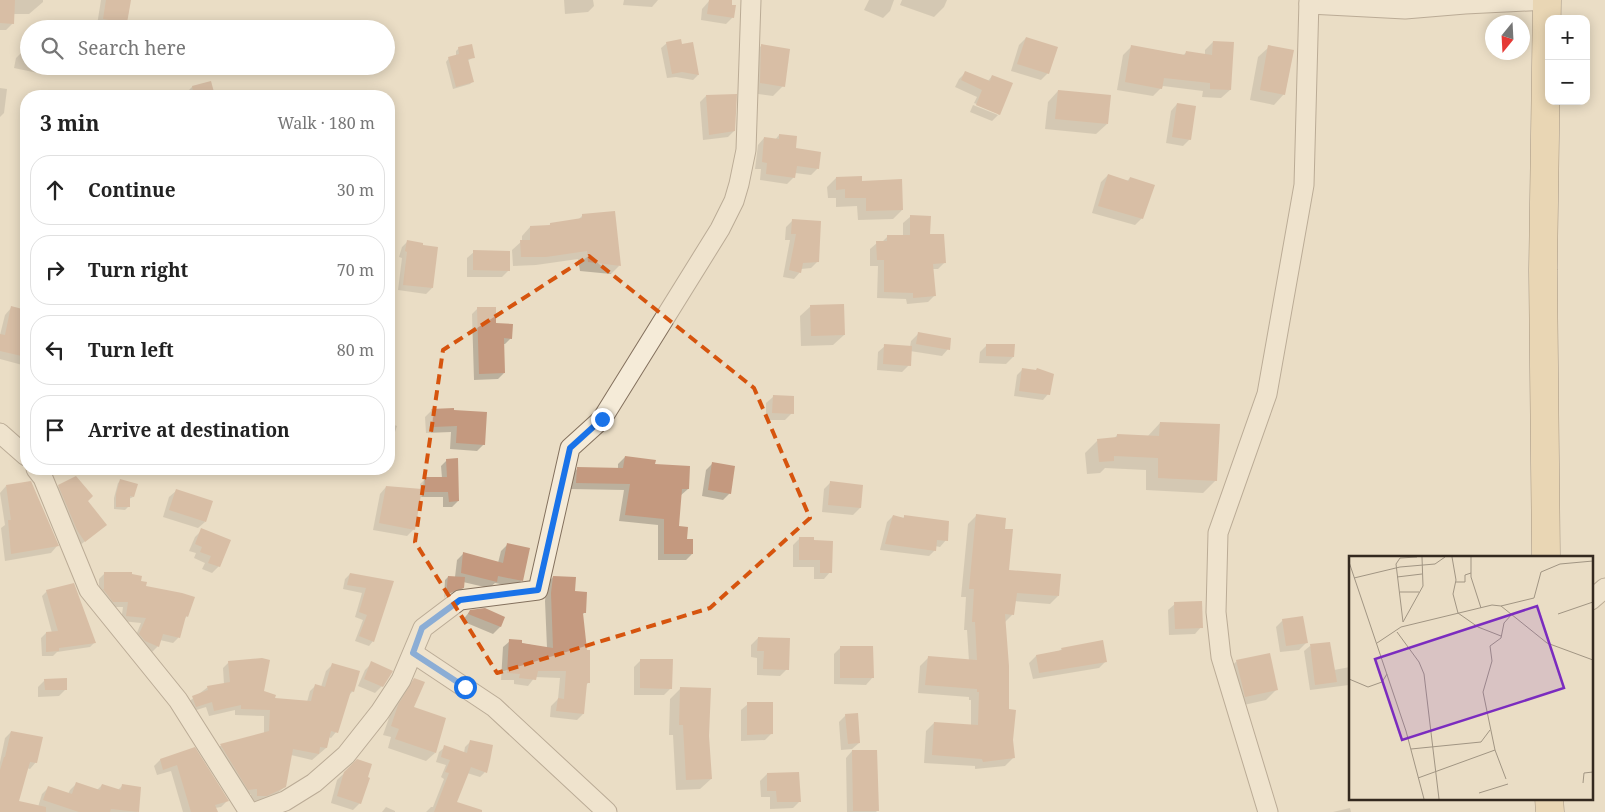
<!DOCTYPE html>
<html lang="en">
<head>
<meta charset="utf-8">
<style>
  :root { --surface:#fff; --page:#f6f6f6; --text:#222; --muted:#767676; --line:#e0e0e0 }
  body { margin:0; font-family:"Noto Serif",serif; background:var(--page); color:var(--text) }
  .controls { position:absolute; right:15px; top:15px; display:grid; overflow:hidden; border-radius:10px; box-shadow:0 2px 12px #0003 }
  .controls button { width:45px; height:45px; display:grid; place-items:center; padding:0; border:0; border-bottom:1px solid var(--line); background:var(--surface); color:var(--text); font:25px sans-serif }
  .compass { position:absolute; left:1485px; top:15px; width:45px; height:45px; border-radius:50%; background:var(--surface); box-shadow:0 2px 12px #0003; rotate:198deg }
  .stop { position:absolute; width:15px; height:15px; margin:-11px; border:4px solid #1a73e8; border-radius:50%; background:#fff }
  .stop.end { background:#1a73e8; border-color:#fff; box-shadow:0 1px 5px #0008 }
  .list { margin:0; padding:0; list-style:none }
  h2 { display:flex; justify-content:space-between; align-items:center; height:65px; margin:0; padding:0 20px; font-size:21px }
  h2 small { font-size:16px; font-weight:400; color:var(--muted) }
  .list li { display:grid; grid-template-columns:32px 1fr auto; gap:15px; align-items:center; box-sizing:border-box; height:70px; margin:0 10px 10px; padding:0 10px; border:1px solid var(--line); border-radius:20px }
  .list b { display:block; font-size:19px; white-space:nowrap }
  .list em { font-size:16px; font-style:normal; color:var(--muted) }
  .icon { flex:none; width:28px; height:28px; fill:none; stroke:currentColor; stroke-width:2; stroke-linecap:round; stroke-linejoin:round }
  .map { position:relative; flex:none; width:1605px; height:812px; overflow:hidden }
  .search { position:absolute; background:var(--surface); box-shadow:0 2px 12px #0003; left:20px; top:20px; width:375px; height:55px; display:flex; align-items:center; gap:12px; box-sizing:border-box; padding:0 18px; border-radius:28px; color:var(--muted); font-size:19px }
  .panel { position:absolute; background:var(--surface); box-shadow:0 2px 12px #0003; left:20px; top:90px; width:375px; height:385px; border-radius:20px }
  .map>svg:first-child { display:block }
  .shadow { fill:#0003 }
  .building { fill:#c4997f }
  .lines { fill:none; stroke-linecap:round; stroke-linejoin:round }
  .street-casing { stroke:#83705d; stroke-width:21 }
  .primary-casing { stroke:#513e31; stroke-width:29 }
  .street { stroke:#f5ebd8; stroke-width:19 }
  .primary { stroke:#e9cfa1; stroke-width:28 }
  .route { stroke:#1a73e8; stroke-width:6 }
  .marked { fill:none; stroke:#d6540e; stroke-width:4; stroke-dasharray:10 6; stroke-linejoin:round }
  .inset-road { fill:none; stroke:#a19583; stroke-width:1 }
  .view { fill:#7b2cbf; fill-opacity:0.15; stroke:#7b2cbf; stroke-width:2.5 }
  .inset-edge { fill:none; stroke:#34291f; stroke-width:2.5 }
</style>
</head>
<body>
<div class="map">
<svg width="1605" height="812" viewBox="0 0 1605 812">
  <rect width="100%" height="100%" fill="#eaddc5"/>
  <g class="shadow">
    <polygon points="0,0 43,0 43,2 29,14 13,14 13,23 6,30 0,30"/>
    <polygon points="101,0 130,0 126,23 120,29 97,25"/>
    <polygon points="555,0 593,0 594,6 588,12 565,14 564,0"/>
    <polygon points="624,0 658,0 652,7 623,5"/>
    <polygon points="710,0 731,0 733,17 726,24 701,20 702,9"/>
    <polygon points="869,0 894,0 890,11 883,18 864,10"/>
    <polygon points="902,0 947,0 944,7 934,17 900,5"/>
    <polygon points="1026,38 1048,73 1041,80 1011,71 1019,45"/>
    <polygon points="1213,42 1230,90 1221,98 1202,97 1203,91 1163,86 1153,96 1117,90 1123,55 1132,46 1183,55 1186,53 1205,55 1205,50"/>
    <polygon points="667,43 681,46 692,44 698,75 693,80 676,77 667,78 661,48"/>
    <polygon points="761,46 783,86 773,96 750,93 751,56"/>
    <polygon points="1269,47 1284,94 1274,105 1250,100 1258,57"/>
    <polygon points="459,48 474,57 467,61 473,81 470,84 453,89 446,62 449,58 456,56 456,51"/>
    <polygon points="23,51 29,52 29,66 44,66 38,73 14,68 16,58"/>
    <polygon points="966,72 988,81 992,76 999,114 992,121 970,112 973,105 998,115 998,112 974,103 977,97 955,87 959,79"/>
    <polygon points="210,83 214,96 177,96 188,91 192,87"/>
    <polygon points="0,88 7,89 4,113 0,117"/>
    <polygon points="1058,91 1107,124 1096,134 1045,129 1048,102"/>
    <polygon points="706,96 734,131 728,137 703,140 700,102"/>
    <polygon points="1177,104 1190,139 1183,146 1166,143 1171,111"/>
    <polygon points="779,135 818,168 811,175 795,173 794,177 787,184 760,180 761,169 755,169 758,145 764,138 775,140"/>
    <polygon points="1108,175 1127,181 1130,178 1142,218 1135,225 1092,213 1101,182"/>
    <polygon points="836,178 861,182 902,210 893,219 858,220 857,206 836,207 836,198 828,198 827,187"/>
    <polygon points="582,216 619,266 611,274 580,271 578,259 536,265 513,266 512,250 522,241 522,236 530,227 548,226 551,224 578,220"/>
    <polygon points="910,217 929,236 945,262 938,269 932,269 934,296 928,302 907,304 906,299 877,298 878,266 870,266 870,249 877,243 881,243 888,236 903,236 903,223"/>
    <polygon points="793,220 817,262 811,268 801,269 800,272 794,279 783,277 790,240 785,240 786,227"/>
    <polygon points="408,241 432,288 426,294 398,290 402,258 399,257 402,247"/>
    <polygon points="474,252 509,270 502,277 467,277 467,258"/>
    <polygon points="811,306 844,335 833,345 801,346 800,316"/>
    <polygon points="11,308 26,311 26,366 0,359 0,335 5,315"/>
    <polygon points="478,308 511,338 505,344 503,344 504,373 498,379 474,380 472,314"/>
    <polygon points="918,334 948,349 942,356 910,351 909,365 902,372 877,370 878,352 885,346 910,347 911,341"/>
    <polygon points="987,345 1013,357 1006,364 979,363 980,352"/>
    <polygon points="1023,369 1048,394 1043,400 1014,396 1017,375"/>
    <polygon points="773,397 792,413 785,420 766,420 766,403"/>
    <polygon points="432,410 453,411 484,444 477,451 450,449 451,432 426,433 425,417"/>
    <polygon points="389,423 397,426 393,438 389,443"/>
    <polygon points="1160,423 1216,480 1203,493 1146,490 1146,470 1105,468 1100,473 1087,474 1085,453 1097,441 1114,439 1117,435 1148,436"/>
    <polygon points="625,457 654,465 688,489 680,496 678,528 692,554 686,560 658,560 658,525 619,521 624,490 570,489 571,475 578,468 618,469 618,464"/>
    <polygon points="447,460 458,501 452,507 443,507 443,497 419,497 414,529 407,536 373,530 380,494 386,487 420,490 420,484 426,478 442,478 441,466"/>
    <polygon points="713,463 730,493 723,500 702,496 706,470"/>
    <polygon points="348,469 362,469 360,471"/>
    <polygon points="121,480 133,497 129,499 128,507 125,510 114,509 114,498 118,483"/>
    <polygon points="831,482 862,486 860,508 853,515 822,512 824,489"/>
    <polygon points="6,486 57,546 51,553 5,561 1,528 5,525 0,493"/>
    <polygon points="59,486 87,501 105,525 79,546 53,492"/>
    <polygon points="176,491 205,522 198,528 163,517 169,497"/>
    <polygon points="893,516 903,518 905,516 946,540 940,547 935,546 935,550 929,556 880,550 887,522"/>
    <polygon points="976,516 1004,530 1007,571 1058,596 1050,604 1014,601 1012,615 1004,623 1008,710 1013,758 1005,766 975,769 975,766 924,763 926,731 934,723 971,726 971,700 969,700 969,697 918,693 920,666 928,658 969,661 967,630 964,630 966,597 961,597 968,524"/>
    <polygon points="202,530 219,566 212,573 202,569 205,563 194,558 196,553 189,551 195,537"/>
    <polygon points="800,538 813,538 830,572 824,579 814,579 814,567 793,567 793,545"/>
    <polygon points="508,544 522,580 515,587 495,583 489,588 463,582 463,588 460,591 449,593 444,598 445,580 448,577 455,577 457,560 463,554 498,563 501,551"/>
    <polygon points="105,573 145,587 187,616 183,620 178,638 173,643 160,640 158,646 152,652 140,647 134,640 141,623 121,621 123,607 107,607 99,595 99,579"/>
    <polygon points="350,574 392,582 373,641 369,646 355,641 363,620 355,617 362,593 343,589 345,579"/>
    <polygon points="553,577 574,592 585,612 582,615 589,682 586,685 583,714 577,720 550,717 551,706 558,699 560,678 535,677 528,686 514,684 514,680 501,680 503,647 510,641 547,648 545,601 547,584"/>
    <polygon points="47,591 95,642 90,647 57,652 53,656 42,656 41,638 46,633 52,633 42,596"/>
    <polygon points="1175,604 1201,627 1195,634 1169,635 1168,610"/>
    <polygon points="470,611 504,617 500,627 493,634 462,621"/>
    <polygon points="1283,620 1306,643 1299,650 1280,652 1276,627"/>
    <polygon points="758,638 787,669 780,676 757,675 757,658 751,657 751,645"/>
    <polygon points="1310,646 1334,670 1350,667 1350,689 1349,685 1310,690 1304,651"/>
    <polygon points="841,647 872,678 866,685 834,684 834,654"/>
    <polygon points="1062,649 1106,661 1099,668 1033,679 1029,663 1036,656 1059,651"/>
    <polygon points="641,660 671,688 664,695 634,695 634,667"/>
    <polygon points="1237,661 1277,689 1266,700 1235,707 1226,671"/>
    <polygon points="229,662 263,692 274,700 307,702 310,691 315,686 321,687 326,671 332,665 353,691 349,695 336,732 331,738 328,737 326,748 312,760 291,755 284,787 278,793 260,801 251,801 251,794 242,795 214,751 220,746 264,734 264,716 235,715 235,710 209,716 206,707 190,712 187,703 208,687 224,684 223,668"/>
    <polygon points="372,663 382,686 375,693 358,686 365,670"/>
    <polygon points="415,679 413,708 435,753 426,761 388,748 391,737 383,735 390,715 406,688"/>
    <polygon points="45,680 66,689 59,696 38,697 38,687"/>
    <polygon points="681,688 708,736 711,779 700,789 676,790 673,735 669,735 670,699"/>
    <polygon points="748,704 772,733 765,740 741,741 741,710"/>
    <polygon points="846,715 859,743 852,749 841,750 839,722"/>
    <polygon points="11,732 36,762 30,769 27,768 18,802 38,807 42,794 48,788 68,794 70,790 76,784 97,790 102,785 118,790 122,786 140,788 137,812 0,812 0,762 5,738"/>
    <polygon points="471,741 485,772 480,777 467,773 456,802 459,812 426,812 431,807 433,807 444,779 441,777 446,765 436,762 439,752 445,747 464,753 465,747"/>
    <polygon points="194,749 227,801 221,807 215,808 216,812 183,812 171,771 157,775 154,766 160,760"/>
    <polygon points="852,751 877,811 876,812 847,812 846,758"/>
    <polygon points="357,761 360,803 353,810 331,803 337,780"/>
    <polygon points="767,774 800,801 793,808 770,809 770,797 761,797 760,781"/>
    <polygon points="386,807 395,811 395,812 382,812"/>
    <polygon points="1350,808 1351,812 1333,812"/>
  </g>
  <g class="building">
    <polygon points="0,0 15,0 14,24 0,23"/>
    <polygon points="106,0 131,0 127,23 103,19"/>
    <polygon points="709,0 732,0 732,5 736,5 734,18 707,14"/>
    <polygon points="1026,37 1058,47 1049,74 1017,64"/>
    <polygon points="681,39 682,44 693,42 699,75 682,72 672,74 666,42"/>
    <polygon points="1213,41 1234,42 1231,90 1210,89 1210,83 1164,78 1162,89 1125,82 1131,45 1185,55 1186,51 1212,55"/>
    <polygon points="472,44 475,58 468,59 474,82 456,87 448,57 459,54 458,47"/>
    <polygon points="761,44 790,49 785,87 760,83"/>
    <polygon points="1268,45 1294,50 1285,95 1260,90"/>
    <polygon points="965,71 990,81 992,75 1013,83 1000,115 976,105 982,90 961,80"/>
    <polygon points="211,81 215,96 194,96 192,86"/>
    <polygon points="1058,90 1111,95 1108,124 1055,119"/>
    <polygon points="737,94 735,131 709,135 706,95"/>
    <polygon points="1177,103 1196,106 1191,140 1172,137"/>
    <polygon points="779,134 797,136 796,148 821,152 819,169 797,166 795,178 766,174 767,163 762,162 764,137 779,139"/>
    <polygon points="1108,174 1129,181 1130,177 1155,185 1143,219 1098,206"/>
    <polygon points="862,176 862,181 902,179 903,210 866,211 866,198 845,198 845,189 836,190 836,177"/>
    <polygon points="615,211 621,266 588,262 587,251 546,257 521,257 520,240 530,240 530,226 550,225 550,223 582,218 582,214"/>
    <polygon points="910,215 931,216 930,234 944,234 946,263 933,264 936,296 913,298 913,293 884,292 884,260 877,260 876,241 887,241 887,235 910,235"/>
    <polygon points="792,219 821,221 819,262 803,263 801,273 789,270 796,234 791,234"/>
    <polygon points="407,240 423,243 423,245 438,247 433,288 403,285 407,252 405,251"/>
    <polygon points="473,250 510,251 510,271 473,270"/>
    <polygon points="844,304 845,335 811,336 810,305"/>
    <polygon points="11,306 26,310 26,357 0,351 0,334 5,335"/>
    <polygon points="477,307 496,307 496,323 513,324 512,339 504,338 505,373 479,374"/>
    <polygon points="918,332 951,338 950,350 916,344"/>
    <polygon points="884,344 912,346 911,366 883,364"/>
    <polygon points="986,344 1015,344 1014,357 986,356"/>
    <polygon points="1022,368 1036,370 1037,368 1054,374 1050,395 1019,391"/>
    <polygon points="773,395 794,396 794,414 772,413"/>
    <polygon points="454,408 454,410 487,412 485,445 456,443 457,426 433,427 431,409"/>
    <polygon points="1160,422 1220,424 1217,481 1158,478 1158,458 1114,456 1114,461 1099,462 1097,439 1117,437 1117,434 1159,436"/>
    <polygon points="625,456 656,460 655,464 690,466 689,489 682,489 679,526 688,527 687,539 693,539 693,554 664,554 664,519 625,515 630,484 576,483 577,467 623,468"/>
    <polygon points="458,458 459,501 449,502 448,492 425,492 425,477 447,477 446,459"/>
    <polygon points="712,462 735,466 731,494 708,490"/>
    <polygon points="76,476 93,496 88,501 107,525 85,542 77,530 58,485"/>
    <polygon points="120,479 138,484 134,497 130,496 130,507 116,507 116,494"/>
    <polygon points="31,481 59,546 11,554 8,520 11,520 6,485"/>
    <polygon points="830,481 863,485 861,508 828,505"/>
    <polygon points="386,486 422,489 415,530 379,523"/>
    <polygon points="176,489 213,501 206,522 169,510"/>
    <polygon points="976,514 1006,518 1005,529 1013,529 1009,570 1061,574 1059,596 1017,593 1014,615 1005,614 1009,666 1009,709 1016,710 1013,740 1015,758 983,762 982,759 932,755 934,722 978,725 979,692 977,692 977,689 925,685 928,656 977,660 975,622 972,622 974,589 969,589"/>
    <polygon points="893,515 904,518 904,515 949,521 948,541 937,540 936,551 885,544"/>
    <polygon points="201,528 231,540 220,567 208,563 211,556 200,552 202,547 195,544"/>
    <polygon points="799,537 814,537 814,540 833,541 832,573 820,573 820,560 799,560"/>
    <polygon points="507,543 530,548 523,581 498,576 497,582 461,573 463,552 503,563"/>
    <polygon points="104,572 132,572 132,574 142,576 141,581 147,582 146,586 182,593 195,597 188,617 186,616 180,638 163,634 159,647 145,641 139,634 146,618 126,616 128,602 113,602 103,589 104,589"/>
    <polygon points="350,573 394,581 374,642 359,636 367,615 359,612 366,588 347,585"/>
    <polygon points="448,576 465,577 464,588 454,591 446,596"/>
    <polygon points="553,576 576,577 575,591 587,592 586,613 583,613 587,650 590,650 590,683 587,683 584,714 556,711 558,698 564,699 566,671 538,671 536,680 519,678 520,674 507,673 509,639 522,640 522,643 553,648 551,593"/>
    <polygon points="74,583 96,643 59,648 59,651 46,652 46,632 58,631 46,590"/>
    <polygon points="1202,601 1203,628 1175,629 1174,602"/>
    <polygon points="485,608 505,617 501,627 468,614 470,610"/>
    <polygon points="1303,616 1308,643 1286,646 1282,619"/>
    <polygon points="758,637 790,638 789,670 763,669 764,651 757,651"/>
    <polygon points="1103,640 1107,662 1039,673 1036,655 1062,650 1061,648"/>
    <polygon points="1330,642 1337,682 1315,685 1310,644"/>
    <polygon points="840,646 873,646 874,678 840,678"/>
    <polygon points="1270,653 1278,690 1245,697 1236,660"/>
    <polygon points="262,658 270,660 264,691 276,695 275,698 311,701 315,684 325,687 332,663 360,671 354,692 351,691 338,733 331,731 327,748 320,747 319,754 293,749 286,787 267,796 257,796 257,789 248,790 220,744 269,731 270,710 241,709 241,705 214,711 212,702 196,707 192,696 208,690 207,686 230,682 228,661"/>
    <polygon points="640,659 673,659 672,689 640,688"/>
    <polygon points="371,661 393,671 383,687 364,679"/>
    <polygon points="67,678 67,690 45,690 44,679"/>
    <polygon points="414,678 425,682 414,707 446,718 436,753 395,739 399,729 391,726 398,705"/>
    <polygon points="680,687 711,688 709,736 712,779 686,780 683,725 679,725"/>
    <polygon points="747,702 773,702 773,734 747,735"/>
    <polygon points="858,713 860,743 848,744 845,714"/>
    <polygon points="11,731 43,737 37,763 30,762 19,801 46,807 46,812 0,812 0,770 4,757 5,757"/>
    <polygon points="470,740 493,745 490,761 487,773 471,767 457,802 482,810 482,812 434,812 449,773 445,772 450,760 441,757 444,745 467,753"/>
    <polygon points="195,747 229,801 215,805 218,812 191,812 177,765 163,770 160,759"/>
    <polygon points="852,750 877,750 879,811 853,811"/>
    <polygon points="357,759 372,764 368,777 370,778 361,804 337,796 344,772"/>
    <polygon points="799,772 801,802 777,802 776,791 767,791 767,773"/>
    <polygon points="76,782 100,790 102,784 121,790 122,784 141,787 139,812 111,809 110,812 79,812 43,800 48,786 72,794"/>
  </g>
  <g class="lines">
    <g class="street-casing">
      <g id="street">
        <polyline points="1309,4 1405,9 1465,4 1547,0"/>
        <polyline points="0,433 26,456"/>
        <polyline points="36,469 43,478 89,590 178,700 249,812"/>
        <polyline points="1591,600 1605,588"/>
        <polyline points="413,653 494,707 607,812"/>
        <polyline points="256,812 285,801 314,783 346,755 380,712 401,680 423,628 460,600 538,590 570,448 602,419 720,229 734,201 739,184 746,150 751,0"/>
        <polyline points="1268,812 1221,657 1216,612 1218,533 1267,394 1304,185 1309,0"/>
      </g>
    </g>
    <g class="primary-casing">
      <g id="primary">
        <polyline points="1546,557 1543,270 1547,0"/>
        <polyline points="1549,798 1550,812"/>
      </g>
    </g>
    <use href="#street" class="street"/>
    <use href="#primary" class="primary"/>
  </g>
  <g class="lines">
    <polyline class="route" points="465,687 413,653 422,628 460,600 538,590 570,448 602,419"/>
  </g>
  <path d="M0 0H1605V812H0ZM 589,256 L 754,388 L 810,518 L 710,608 L 497,673 L 415,542 L 443,350 Z" fill="#eaddc5" fill-opacity=".55" fill-rule="evenodd"/>
  <path class="marked" d="M 589,256 L 754,388 L 810,518 L 710,608 L 497,673 L 415,542 L 443,350 Z"/>
  <g transform="translate(1349 556)">
    <rect width="244" height="244" fill="#eaddc5"/>
    <path class="inset-road" d="M 103,1 L 107,24 L 104,38 L 109,57 L 129,71 L 152,80M 122,1 L 122,21 L 132,52M 0,6 L 57,175 L 75,243M 48,21 L 73,18M 5,22 L 51,11 L 86,8 L 96,1M 107,26 L 116,26 L 116,19 L 122,17M 51,36 L 70,36M 152,50 L 185,42 L 192,16 L 211,8 L 244,5M 209,58 L 244,46M 54,66 L 47,8 L 51,2 L 68,1M 54,66 L 74,30 L 73,1M 48,76 L 70,106 L 75,118 L 90,243M 28,87 L 52,71 L 143,49 L 152,50 L 198,87 L 244,104M 0,123 L 19,131 L 33,126 L 38,118M 59,182 L 83,174M 62,193 L 132,186 L 141,174M 146,194 L 157,223M 69,222 L 146,194 L 134,136 L 143,105 L 141,90 L 152,82 L 155,67 L 163,58M 234,227 L 235,217 L 244,216M 130,237 L 159,228"/>
    <path class="view" d="M 188,50 L 215,132 L 53,184 L 26,103 Z"/>
    <rect width="244" height="244" class="inset-edge"/>
  </g>
</svg>
<div class="controls">
<button>+</button>
<button>−</button>
</div>
<svg class="compass" viewBox="-18 -18 36 36"><path d="M0-13l5 13h-10z" fill="#e53935"/><path d="M0 13l5-13h-10z" fill="#767676"/></svg>
<div class="stop" style="left:465px;top:687px"></div>
<div class="stop end" style="left:602px;top:419px"></div>
<div class="search"><svg class="icon" aria-label="search" viewBox="0 0 24 24"><circle cx="10" cy="10" r="6"/><path d="M15 15l6 6"/></svg>Search here</div>
<section class="panel">
<h2>3 min<small>Walk · 180 m</small></h2>
<ul class="list">
<li><svg class="icon" aria-label="ahead" viewBox="0 0 24 24"><path d="M12 20V5M6 11l6-6 6 6"/></svg><div><b>Continue</b></div><em>30 m</em></li>
<li><svg class="icon" aria-label="right" viewBox="0 0 24 24"><path d="M7 20v-9h11M14 6l5 5-5 5"/></svg><div><b>Turn right</b></div><em>70 m</em></li>
<li><svg class="icon" aria-label="left" viewBox="0 0 24 24"><path d="M17 20v-9H6M10 6l-5 5 5 5"/></svg><div><b>Turn left</b></div><em>80 m</em></li>
<li><svg class="icon" aria-label="arrive" viewBox="0 0 24 24"><path d="M6 21V4h12l-3 4 3 4H6"/></svg><div><b>Arrive at destination</b></div></li>
</ul>
</section>
</div>
</body>
</html>
